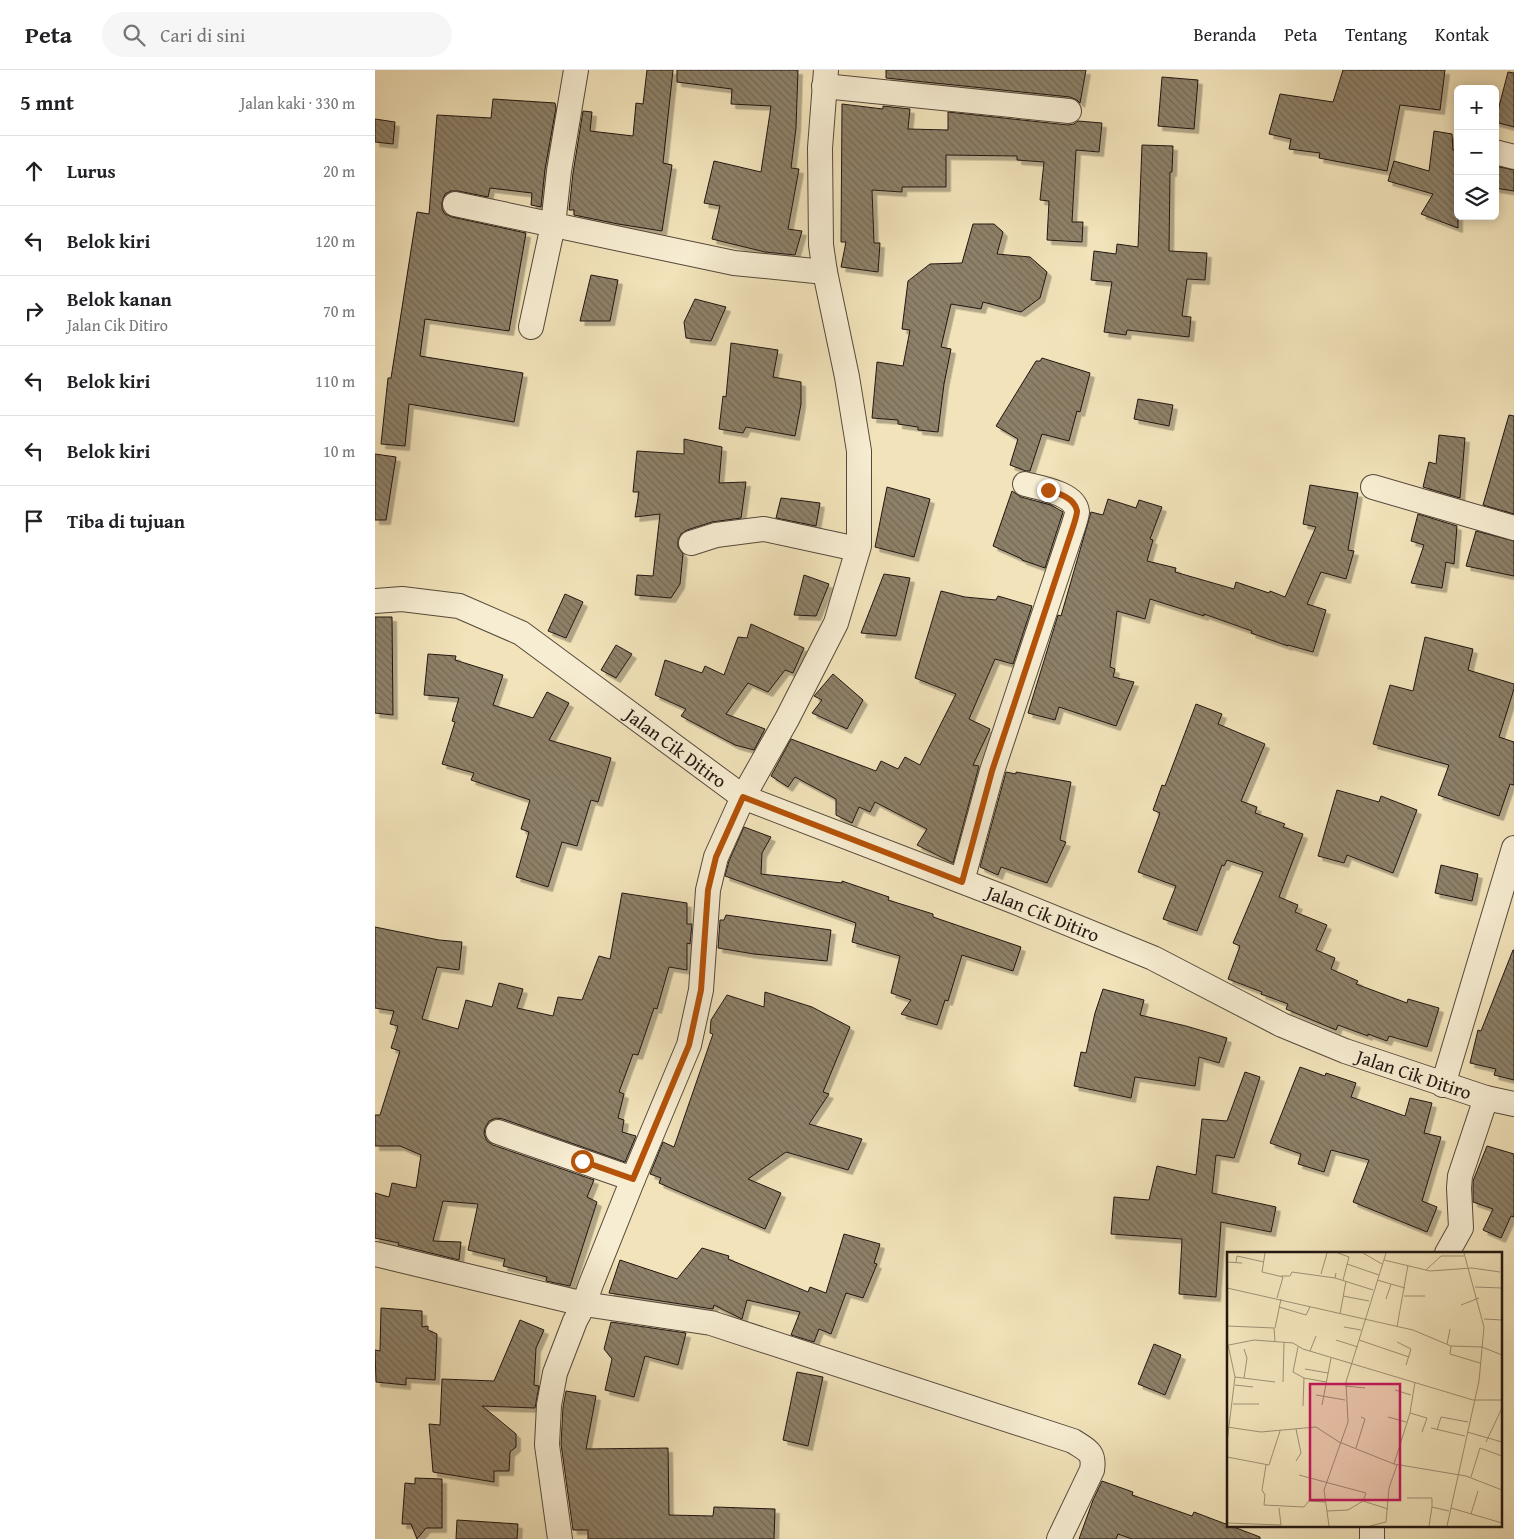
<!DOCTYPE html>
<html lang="id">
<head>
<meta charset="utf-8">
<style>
  :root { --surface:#fff; --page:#f6f6f6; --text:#202124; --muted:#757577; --line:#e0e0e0 }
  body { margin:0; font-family:"Gentium Book Plus",serif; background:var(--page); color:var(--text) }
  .controls { position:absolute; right:15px; top:15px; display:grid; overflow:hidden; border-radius:8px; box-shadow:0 2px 12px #0003 }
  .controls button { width:45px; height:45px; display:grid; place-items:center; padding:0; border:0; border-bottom:1px solid var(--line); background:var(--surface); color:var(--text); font:25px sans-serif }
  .stop { position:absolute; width:15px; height:15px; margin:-11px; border:4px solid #b45309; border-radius:50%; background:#fff }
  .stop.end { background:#b45309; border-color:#fff; box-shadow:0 1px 5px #0008 }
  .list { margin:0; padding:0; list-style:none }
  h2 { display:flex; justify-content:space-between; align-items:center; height:65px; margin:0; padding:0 20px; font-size:21px }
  h2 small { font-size:16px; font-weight:400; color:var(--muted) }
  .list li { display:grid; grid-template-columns:32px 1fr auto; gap:15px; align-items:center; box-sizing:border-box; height:70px; padding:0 20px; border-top:1px solid var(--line) }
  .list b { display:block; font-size:19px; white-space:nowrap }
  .list p { margin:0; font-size:16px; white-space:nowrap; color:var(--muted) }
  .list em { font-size:16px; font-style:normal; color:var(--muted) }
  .icon { flex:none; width:28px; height:28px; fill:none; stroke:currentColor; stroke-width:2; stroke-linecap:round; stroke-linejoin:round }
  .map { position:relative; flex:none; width:1139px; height:1469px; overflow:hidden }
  header { display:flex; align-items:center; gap:30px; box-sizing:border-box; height:70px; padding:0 25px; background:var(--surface); border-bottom:1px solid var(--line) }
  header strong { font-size:24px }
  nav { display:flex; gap:28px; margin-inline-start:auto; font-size:18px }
  .search { width:350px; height:45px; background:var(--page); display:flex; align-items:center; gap:12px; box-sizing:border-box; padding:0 18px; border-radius:28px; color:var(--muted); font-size:19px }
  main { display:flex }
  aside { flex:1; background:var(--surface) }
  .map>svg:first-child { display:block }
  .building { fill:url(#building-back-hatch); stroke:#211611; filter:url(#shadow) }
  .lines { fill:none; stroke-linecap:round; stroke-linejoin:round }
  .street-casing { stroke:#55493b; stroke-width:26 }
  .street { stroke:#f7edd2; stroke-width:24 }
  .route { stroke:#b45309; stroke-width:6 }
  .labels { text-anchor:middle; stroke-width:4.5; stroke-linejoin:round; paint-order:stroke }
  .street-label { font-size:19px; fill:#211611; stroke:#f7edd2 }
  .inset-road { fill:none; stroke:#9e9176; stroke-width:1 }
  .view { fill:#c2185b; fill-opacity:0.15; stroke:#c2185b; stroke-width:2.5 }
  .inset-edge { fill:none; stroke:#211611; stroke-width:2.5 }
</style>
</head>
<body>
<header>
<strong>Peta</strong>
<div class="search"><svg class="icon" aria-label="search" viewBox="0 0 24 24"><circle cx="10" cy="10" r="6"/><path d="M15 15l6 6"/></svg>Cari di sini</div>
<nav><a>Beranda</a><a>Peta</a><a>Tentang</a><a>Kontak</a></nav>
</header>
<main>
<aside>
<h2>5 mnt<small>Jalan kaki · 330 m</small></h2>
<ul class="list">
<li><svg class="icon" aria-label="ahead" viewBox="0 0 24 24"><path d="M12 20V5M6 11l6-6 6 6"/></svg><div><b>Lurus</b></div><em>20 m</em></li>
<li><svg class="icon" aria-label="left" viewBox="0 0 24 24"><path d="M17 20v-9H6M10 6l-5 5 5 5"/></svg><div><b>Belok kiri</b></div><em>120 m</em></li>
<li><svg class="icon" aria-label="right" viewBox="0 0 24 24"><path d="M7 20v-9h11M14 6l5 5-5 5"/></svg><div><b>Belok kanan</b><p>Jalan Cik Ditiro</p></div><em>70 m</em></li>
<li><svg class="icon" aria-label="left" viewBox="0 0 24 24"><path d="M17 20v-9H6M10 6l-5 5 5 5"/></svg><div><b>Belok kiri</b></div><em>110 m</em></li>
<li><svg class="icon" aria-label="left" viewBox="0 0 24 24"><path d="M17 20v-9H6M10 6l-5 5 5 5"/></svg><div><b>Belok kiri</b></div><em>10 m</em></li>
<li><svg class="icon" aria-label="arrive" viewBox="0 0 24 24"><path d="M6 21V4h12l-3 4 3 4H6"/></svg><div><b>Tiba di tujuan</b></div></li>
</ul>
</aside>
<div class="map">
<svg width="1139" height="1469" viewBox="0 0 1139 1469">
  <defs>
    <pattern id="building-back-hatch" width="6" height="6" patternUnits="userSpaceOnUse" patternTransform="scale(1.25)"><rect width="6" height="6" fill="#8e8169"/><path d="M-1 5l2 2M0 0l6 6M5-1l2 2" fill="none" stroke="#746955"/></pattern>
    <filter id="shadow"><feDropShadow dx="4.5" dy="4.5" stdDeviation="0" flood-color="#0004"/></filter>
  </defs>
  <rect width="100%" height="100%" fill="#f2e3ba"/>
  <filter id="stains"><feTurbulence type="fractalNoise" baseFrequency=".004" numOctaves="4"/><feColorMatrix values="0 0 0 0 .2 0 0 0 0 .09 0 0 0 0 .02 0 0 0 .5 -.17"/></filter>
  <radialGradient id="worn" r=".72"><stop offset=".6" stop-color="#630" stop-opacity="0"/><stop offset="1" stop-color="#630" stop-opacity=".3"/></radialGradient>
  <g class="building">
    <polygon points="272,0 298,0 288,93 297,95 287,161 243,154 199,145 199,140 194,140 198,103 208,41 217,42 215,61 258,66 261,33 268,34"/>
    <polygon points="302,0 423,0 421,58 416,98 424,99 413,159 427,161 420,185 390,182 337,169 345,136 329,133 339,91 386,102 396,36 356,34 357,19 302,12"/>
    <polygon points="511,0 711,0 705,33 702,30 695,27 511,8"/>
    <polygon points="968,0 1070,0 1065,40 1025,35 1012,101 944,88 945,83 914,79 916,69 894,64 905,24 958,32"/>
    <polygon points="1133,2 1139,3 1139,57 1120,52"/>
    <polygon points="787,7 823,10 819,59 783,56"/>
    <polygon points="118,29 180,33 181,38 170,99 166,137 156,135 157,123 115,118 113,127 83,121 76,121 70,124 67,132 67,139 70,144 77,147 151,163 134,261 50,249 45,286 148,303 139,352 34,334 30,376 6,374 13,308 16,308 42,142 54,144 62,45 116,48"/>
    <polygon points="467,34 508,39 508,36 535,39 533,59 573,60 573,42 693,55 699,54 703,51 727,53 724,82 701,80 697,152 708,152 707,172 672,170 674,131 665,130 669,92 642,90 642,86 571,85 571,117 527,117 527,122 497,120 499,173 505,173 503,202 466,197 471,172 466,172"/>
    <polygon points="0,49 20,52 18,74 0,72"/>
    <polygon points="1059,61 1077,64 1078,80 1083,80 1083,158 1046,144 1058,124 1013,111 1019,91 1054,101"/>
    <polygon points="767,75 798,76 797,102 795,102 794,181 832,183 830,210 812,209 807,246 816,247 814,267 752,260 751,265 729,262 737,212 716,210 719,181 741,184 742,174 763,177"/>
    <polygon points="1120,96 1139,100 1139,121 1120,118"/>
    <polygon points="598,154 619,154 628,162 622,184 655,187 672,202 665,228 646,242 608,232 606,239 576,234 566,277 576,279 569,314 563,362 543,360 543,357 523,354 523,350 497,348 502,292 528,296 535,260 527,259 533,211 555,194 587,193"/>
    <polygon points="216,205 243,210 235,251 205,251"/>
    <polygon points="320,229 351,237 336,271 311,268 309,252"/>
    <polygon points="356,273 403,280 398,307 426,312 426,334 420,366 371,357 368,363 344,359 348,326 351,327"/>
    <polygon points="667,288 715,303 705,342 702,341 694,371 667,364 655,401 651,401 635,395 643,369 621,356 661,291 665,291"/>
    <polygon points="763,329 798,335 794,356 759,349"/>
    <polygon points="1134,345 1139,346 1139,444 1108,435"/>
    <polygon points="1064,365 1090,368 1085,428 1048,417 1054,392 1061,394"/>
    <polygon points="309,369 347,377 344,413 371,412 366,448 337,452 312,460 306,464 303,470 303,477 308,484 305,514 296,528 260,525 262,505 278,506 285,444 260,447 264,422 258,422 262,381 309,384"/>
    <polygon points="0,384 21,387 11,450 0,450"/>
    <polygon points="935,415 983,423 973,480 979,481 971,509 946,502 932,534 951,540 938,582 913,575 913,576 876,563 877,561 829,544 829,546 775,529 770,549 742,541 735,597 740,599 738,607 759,612 741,656 684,637 680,650 653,643 683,545 686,546 716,442 728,445 733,429 761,438 764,430 787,437 775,469 778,470 772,491 801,498 800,502 859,519 861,512 894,523 895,521 910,527 941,457 928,454"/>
    <polygon points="512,417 555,429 539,487 500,477"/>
    <polygon points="637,421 646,427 676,435 688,442 670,498 647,490 647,489 618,476"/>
    <polygon points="406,428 445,433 441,456 401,448"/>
    <polygon points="1043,444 1082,456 1079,494 1071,492 1067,518 1036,513 1049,475 1036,471"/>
    <polygon points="1101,461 1139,471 1139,506 1091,496"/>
    <polygon points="509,504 535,508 521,566 486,563"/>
    <polygon points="429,505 454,514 441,546 419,545"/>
    <polygon points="566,521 590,527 621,530 623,526 657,536 638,594 620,589 594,649 615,659 598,695 604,696 578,793 542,775 552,759 500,732 495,742 484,737 477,753 461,745 461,729 420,707 413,717 396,706 416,669 501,701 506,691 523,699 530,687 545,695 581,624 540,608"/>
    <polygon points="190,524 208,532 191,568 173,561"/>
    <polygon points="0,547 17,547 18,645 0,643"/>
    <polygon points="376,554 429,578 418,603 410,600 393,622 373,613 351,644 390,659 379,680 360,675 306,646 311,639 280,625 290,590 327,603 330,596 349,605 363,567 372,568"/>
    <polygon points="1050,567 1098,579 1093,600 1139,614 1139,619 1124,667 1139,672 1139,715 1135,714 1124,746 1063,725 1074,695 998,674 1015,615 1038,621"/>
    <polygon points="241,575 257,584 241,608 226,600"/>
    <polygon points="53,584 81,586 80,590 128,605 118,635 158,648 172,622 194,633 174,670 236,688 223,732 216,730 202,776 187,772 173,817 141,807 154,762 146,759 155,730 96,710 99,703 67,694 80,652 77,651 84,628 49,625"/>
    <polygon points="458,604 488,630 472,659 437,643 447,630 439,626 440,625"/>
    <polygon points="821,634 847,644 843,654 890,674 866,731 882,737 880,743 910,754 908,757 928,764 904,827 923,835 920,842 952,855 941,880 960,888 956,899 983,911 981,914 1032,933 1033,929 1064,938 1052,977 1014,966 1012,971 993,964 993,966 963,955 961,960 911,939 913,934 886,924 887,922 853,909 865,876 858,873 888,802 852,790 849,796 847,795 822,861 788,849 801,816 763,802 785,743 778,740 787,715 790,716"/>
    <polygon points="631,702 641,704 641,702 696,712 685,770 691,772 672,813 626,797 623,805 605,797"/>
    <polygon points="962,720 1004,732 1006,726 1042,740 1018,803 972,785 969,793 943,786"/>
    <polygon points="369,757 396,767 387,783 386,804 467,813 467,811 514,827 513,830 558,844 558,847 646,877 638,901 587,885 573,931 570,930 562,955 526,944 536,930 516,923 525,886 477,872 481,853 350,806 354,791"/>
    <polygon points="1066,795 1103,804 1097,831 1060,823"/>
    <polygon points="247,823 312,833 312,854 317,854 315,874 312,873 312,900 294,897 282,939 279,938 263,985 258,984 244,1022 249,1024 243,1048 249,1050 247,1062 261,1066 250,1092 128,1049 121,1048 114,1051 110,1058 109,1064 112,1071 118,1075 219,1110 212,1127 222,1132 195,1216 171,1211 172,1207 128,1196 130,1189 93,1180 103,1134 68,1131 58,1171 86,1172 84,1190 23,1175 24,1173 0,1168 0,1123 14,1127 17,1113 41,1118 46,1085 25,1076 0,1076 0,1045 5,1045 25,981 16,978 23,956 15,954 19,941 0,938 0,857 64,870 87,872 84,900 62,897 47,949 83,959 91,930 117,937 124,913 148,919 142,938 178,946 183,927 207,930 224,886 235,889"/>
    <polygon points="351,845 456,860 452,891 379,884 343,878 345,850 349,850"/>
    <polygon points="1138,880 1139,880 1139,1010 1119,1005 1121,999 1095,993 1103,960 1106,961"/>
    <polygon points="728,919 769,930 765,945 811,956 852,968 844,993 824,987 820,1016 760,1007 756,1028 699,1016 706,982 711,983 720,943"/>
    <polygon points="390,922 437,937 475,957 448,1022 454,1024 434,1054 487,1069 473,1100 411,1082 373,1109 406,1123 390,1159 284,1113 286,1108 275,1104 288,1072 299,1077 338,964 335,963 336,950 352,925 389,937"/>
    <polygon points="925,997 950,1006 951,1003 981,1013 976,1027 1030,1046 1035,1028 1057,1033 1049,1063 1066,1067 1047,1131 1062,1137 1052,1162 978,1132 994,1090 956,1080 949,1102 923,1094 926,1084 895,1073"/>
    <polygon points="870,1002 885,1007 859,1088 841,1085 837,1123 901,1137 896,1162 846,1152 841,1227 804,1224 807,1169 736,1164 739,1127 774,1130 782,1096 821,1105 827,1049 852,1051"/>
    <polygon points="1112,1076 1139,1084 1139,1147 1136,1146 1126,1168 1108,1160 1118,1139 1098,1132 1098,1111"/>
    <polygon points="469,1164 505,1174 499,1193 502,1194 488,1228 471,1223 456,1264 444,1259 439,1272 416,1265 425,1242 372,1230 367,1249 339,1235 338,1239 234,1223 245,1190 302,1209 327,1178 354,1186 353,1189 433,1222 435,1217 451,1223"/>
    <polygon points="6,1238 47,1241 47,1257 53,1256 53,1260 62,1264 60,1310 31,1308 31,1315 1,1312 0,1280 5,1281"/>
    <polygon points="145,1250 169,1260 161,1278 159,1315 164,1316 160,1338 107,1336 141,1364 141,1377 135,1382 134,1401 119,1401 119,1412 58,1402 54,1354 65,1355 67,1309 119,1311"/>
    <polygon points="236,1252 311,1263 303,1295 270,1286 259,1327 230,1320 237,1289 229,1279"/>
    <polygon points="779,1274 806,1285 790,1325 763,1314"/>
    <polygon points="422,1302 448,1307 433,1376 408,1370"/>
    <polygon points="191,1321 221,1326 211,1379 293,1378 294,1445 338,1446 339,1437 400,1439 399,1469 213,1469 213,1460 198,1460 186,1374 188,1337"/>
    <polygon points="40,1408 67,1409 67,1458 51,1458 42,1469 36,1454 27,1454 30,1413 40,1414"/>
    <polygon points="727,1411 758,1422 757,1425 817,1446 819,1442 885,1467 885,1469 757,1469 743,1464 741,1469 704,1469 718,1430"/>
    <polygon points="82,1450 143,1454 142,1469 81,1469"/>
  </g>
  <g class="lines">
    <g class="street-casing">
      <g id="street">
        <polyline points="449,16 694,41"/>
        <polyline points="1120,82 1139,87"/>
        <polyline points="80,134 359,193 450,202"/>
        <polyline points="156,257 178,155 184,101 201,0"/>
        <polyline points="998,417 1139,458"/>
        <polyline points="316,473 341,465 389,459 482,479"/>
        <path id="s1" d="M 0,531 L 27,529 L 84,536 L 146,563 L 368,727 L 633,829 L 778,888 L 907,955 L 970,981 L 1111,1028 L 1139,1034"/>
        <path d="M 587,811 L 617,701 L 699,454 C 700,450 702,445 702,442 C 700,423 665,418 650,414"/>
        <polyline points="1068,1015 1139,778"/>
        <polyline points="123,1062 258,1109"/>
        <polyline points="1072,1183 1086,1158 1084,1118 1085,1106 1111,1028"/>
        <path d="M 0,1184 L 209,1234 L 336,1253 L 698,1371 C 712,1380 720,1382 717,1400 L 684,1469"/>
        <polyline points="185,1469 172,1375 174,1335 180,1303 200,1251 209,1234 216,1214 258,1109 314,975 326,920 333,820 341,787 368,727 412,649 461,553 484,476 484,381 472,307 450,202 446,175 445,78 451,0"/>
        <polyline points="997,1469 997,1455"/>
      </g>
    </g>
    <use href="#street" class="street"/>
  </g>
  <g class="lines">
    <path class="route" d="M 207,1091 L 258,1109 L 314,975 L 326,920 L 333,820 L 341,787 L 368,727 L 587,812 L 617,701 L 699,454 C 700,450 702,445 702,441 C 700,428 683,423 673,420"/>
  </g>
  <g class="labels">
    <g class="street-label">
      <text dy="7" stroke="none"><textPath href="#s1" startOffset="345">Jalan Cik Ditiro</textPath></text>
      <text dy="7" stroke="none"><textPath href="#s1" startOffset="750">Jalan Cik Ditiro</textPath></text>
      <text dy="7" stroke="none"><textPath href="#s1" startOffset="1155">Jalan Cik Ditiro</textPath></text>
    </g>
  </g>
  <g transform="translate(852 1182)">
    <rect width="275" height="275" fill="#f2e3ba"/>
    <path class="inset-road" d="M 38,1 L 35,20 L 56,25 L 50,46M 111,1 L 122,5 L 116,28M 136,1 L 155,12M 157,8 L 203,19 L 245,16 L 273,20M 0,10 L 15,11M 9,10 L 10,4 L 37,10M 120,12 L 152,23M 199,18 L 214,4 L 237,4M 109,21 L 108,26 L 146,38M 94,22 L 100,1M 54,24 L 63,24 L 65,20 L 108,26M 150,28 L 178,36M 248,35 L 275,36M 0,36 L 186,78 L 224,94 L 255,95 L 275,103M 116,44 L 142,49M 177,44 L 198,44M 159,47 L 164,32M 234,53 L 252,46M 52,55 L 79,63 L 83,55M 113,62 L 119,29M 257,67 L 275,68M 0,74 L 47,76 L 48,89M 117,75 L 134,78M 170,75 L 181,13M 48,76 L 54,47M 0,88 L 8,125 L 0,190M 109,88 L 131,95M 132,88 L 182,105M 170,90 L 184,97 L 179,113M 220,92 L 223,77M 2,93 L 27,88 L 66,91 L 76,97 L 246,148 L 275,148M 224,94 L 223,102 L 253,111M 71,95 L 66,120 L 77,126M 17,97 L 20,106 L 17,126M 83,99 L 89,84M 78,117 L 101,121M 8,125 L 48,130M 56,130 L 57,90M 8,133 L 26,135M 118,134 L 138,136M 168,138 L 184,143M 89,143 L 118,148M 6,152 L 32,152M 95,153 L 104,106M 76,154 L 77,126 L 99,130M 183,161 L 200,166 L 195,180M 161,165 L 179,170M 0,175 L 34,180 L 89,175 L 112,190 L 167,212 L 239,224 L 275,238M 204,176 L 238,184M 210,178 L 214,165 L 241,170M 240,180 L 275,190M 259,190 L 275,156M 129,196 L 138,167 L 134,165M 0,205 L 42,213 L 53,179M 69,209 L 74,201 L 69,177M 167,212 L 183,161 L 188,130M 39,213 L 35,238 L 38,243 L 37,253 L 77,255 L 82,249 L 98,250M 72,223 L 139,241 L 136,249 L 121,258 L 100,259M 244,225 L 253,196 L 275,204M 180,246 L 205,246 L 205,255 L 222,259M 136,249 L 161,257M 224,256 L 275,271M 244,262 L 251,239M 0,271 L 54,273 L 52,256M 102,274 L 97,238 L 121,170 L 119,130 L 159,1M 143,274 L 159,270 L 162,236 L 170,213M 202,274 L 205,255M 220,274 L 252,129 L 257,75 L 237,1"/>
    <path class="view" d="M 83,132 L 173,132 L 173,248 L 83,248 Z"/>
    <rect width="275" height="275" class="inset-edge"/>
  </g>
  <rect width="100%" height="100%" filter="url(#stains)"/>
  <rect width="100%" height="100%" fill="url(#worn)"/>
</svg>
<div class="controls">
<button>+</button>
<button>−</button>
<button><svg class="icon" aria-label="layers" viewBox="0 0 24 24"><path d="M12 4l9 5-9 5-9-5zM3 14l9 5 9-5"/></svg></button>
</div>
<div class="stop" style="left:207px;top:1091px"></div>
<div class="stop end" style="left:673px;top:420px"></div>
</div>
</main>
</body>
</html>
